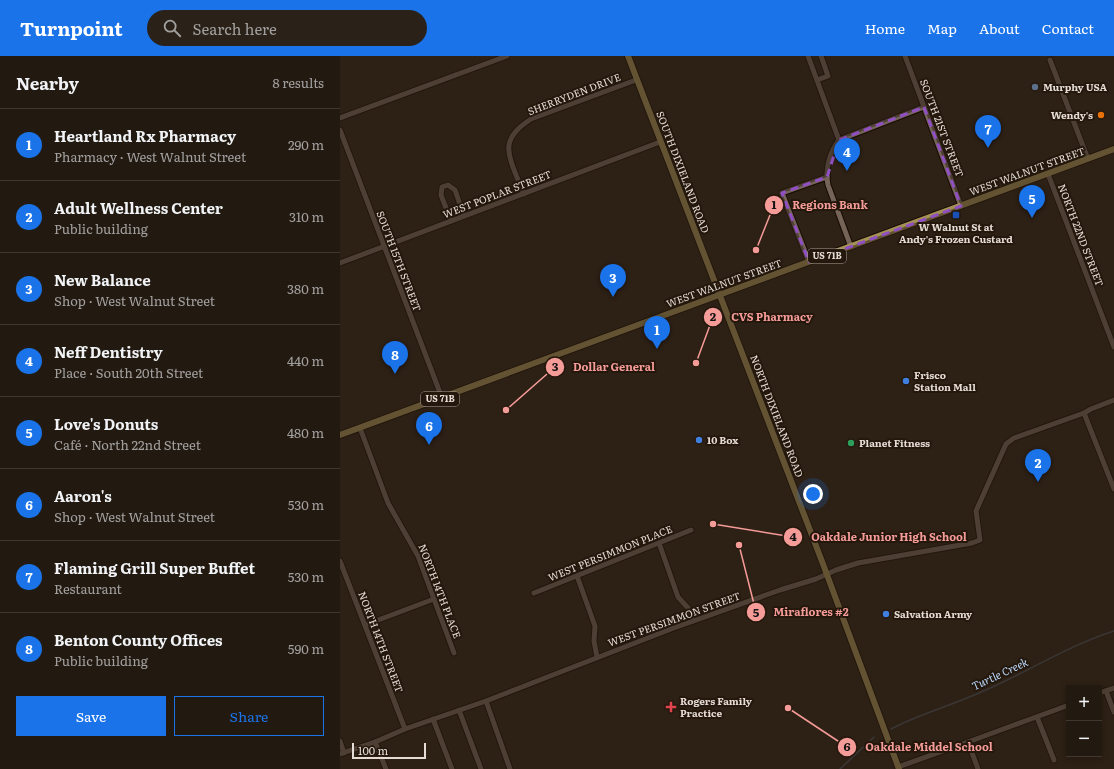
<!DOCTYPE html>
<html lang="en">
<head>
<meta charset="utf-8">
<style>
  :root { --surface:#221910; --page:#2a2219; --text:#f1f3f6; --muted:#a2a09f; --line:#3f3830; --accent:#1a73e8 }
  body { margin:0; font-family:Literata,serif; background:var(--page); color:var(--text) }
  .controls { position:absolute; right:12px; bottom:12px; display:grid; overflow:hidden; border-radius:0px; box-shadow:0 2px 6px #0003 }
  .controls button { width:36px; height:36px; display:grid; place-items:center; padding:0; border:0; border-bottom:1px solid var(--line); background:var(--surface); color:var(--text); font:20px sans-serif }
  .scale { position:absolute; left:12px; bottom:10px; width:74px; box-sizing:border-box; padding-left:4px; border:2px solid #e5dcd5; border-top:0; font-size:11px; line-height:14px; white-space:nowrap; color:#e5dcd5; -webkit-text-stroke:3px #24170c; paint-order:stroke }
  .you { position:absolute; left:473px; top:438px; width:14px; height:14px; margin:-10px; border:3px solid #fff; border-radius:50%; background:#1a73e8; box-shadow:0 0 0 6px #1a73e833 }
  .badge { display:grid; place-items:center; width:26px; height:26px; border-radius:50%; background:var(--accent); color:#fff; font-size:13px; font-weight:700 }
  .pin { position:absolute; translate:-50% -33px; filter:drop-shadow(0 1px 2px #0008) }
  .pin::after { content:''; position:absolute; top:21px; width:14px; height:12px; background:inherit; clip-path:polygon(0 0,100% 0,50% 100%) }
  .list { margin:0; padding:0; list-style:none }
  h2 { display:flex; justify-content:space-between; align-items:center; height:52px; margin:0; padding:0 16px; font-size:17px }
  h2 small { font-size:13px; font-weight:400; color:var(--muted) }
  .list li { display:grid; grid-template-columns:26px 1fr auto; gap:12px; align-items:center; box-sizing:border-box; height:72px; padding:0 16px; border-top:1px solid var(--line) }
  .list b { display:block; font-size:15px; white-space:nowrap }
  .list p { margin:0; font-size:13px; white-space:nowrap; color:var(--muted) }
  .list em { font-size:13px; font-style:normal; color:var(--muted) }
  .actions { display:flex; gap:8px; padding:12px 16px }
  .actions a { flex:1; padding:9px 0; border:1px solid var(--accent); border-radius:0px; text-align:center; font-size:14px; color:var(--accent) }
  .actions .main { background:var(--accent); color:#fff }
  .icon { flex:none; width:22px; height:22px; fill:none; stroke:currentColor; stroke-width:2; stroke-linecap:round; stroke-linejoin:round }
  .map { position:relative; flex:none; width:774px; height:713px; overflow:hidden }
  header { display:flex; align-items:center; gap:24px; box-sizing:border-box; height:56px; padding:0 20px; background:var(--accent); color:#fff }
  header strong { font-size:19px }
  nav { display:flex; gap:22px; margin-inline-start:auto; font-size:14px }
  .search { width:280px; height:36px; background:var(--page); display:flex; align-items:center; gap:10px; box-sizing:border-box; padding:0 14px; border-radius:22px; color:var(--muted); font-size:15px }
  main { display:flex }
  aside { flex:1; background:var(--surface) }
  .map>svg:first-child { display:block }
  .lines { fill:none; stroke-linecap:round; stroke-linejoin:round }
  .stream { stroke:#48515b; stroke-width:1.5 }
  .minor-casing { stroke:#160a02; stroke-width:7 }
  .major-casing { stroke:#160a02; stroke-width:8 }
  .minor { stroke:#746457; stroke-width:5 }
  .major { stroke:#a49156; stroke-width:6 }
  .marked { fill:none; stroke:#904fc3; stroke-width:3; stroke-dasharray:8 5; stroke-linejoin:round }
  .service-dot { fill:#5c6f8a; stroke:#24170c; stroke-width:1.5 }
  .food-dot { fill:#e8710a; stroke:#24170c; stroke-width:1.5 }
  .transit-dot { fill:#1a4fb4; stroke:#24170c; stroke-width:1.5 }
  .shop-dot { fill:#3f7fe0; stroke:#24170c; stroke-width:1.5 }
  .leisure-dot { fill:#2e9e5b; stroke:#24170c; stroke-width:1.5 }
  .health-dot { fill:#e0444e; stroke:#24170c; stroke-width:1.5 }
  .labels { text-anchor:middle; stroke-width:4; stroke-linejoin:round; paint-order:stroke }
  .shield { fill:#24170c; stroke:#aba199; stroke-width:1 }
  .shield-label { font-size:9px; font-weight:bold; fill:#e5dcd5 }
  .poi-label { font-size:10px; font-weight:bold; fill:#e5dcd5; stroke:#24170c; text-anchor:start }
  .street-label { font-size:10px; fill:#e5dcd5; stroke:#24170c }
  .water-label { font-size:11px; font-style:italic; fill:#b9d8fc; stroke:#24170c }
  .leader { fill:none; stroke:#f59b98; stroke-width:1.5 }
  .callout-dot { fill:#f59b98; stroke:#24170c; stroke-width:1.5 }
  .mark-label { font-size:12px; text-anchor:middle; font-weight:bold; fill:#111 }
  .callout-label { font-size:11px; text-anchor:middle; font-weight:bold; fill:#f59b98; stroke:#24170c; stroke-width:4; stroke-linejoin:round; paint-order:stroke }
</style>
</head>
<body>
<header>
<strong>Turnpoint</strong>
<div class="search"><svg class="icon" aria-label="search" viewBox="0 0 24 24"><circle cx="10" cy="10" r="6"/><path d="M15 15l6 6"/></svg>Search here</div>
<nav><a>Home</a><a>Map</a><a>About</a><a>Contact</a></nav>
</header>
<main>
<aside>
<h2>Nearby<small>8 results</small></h2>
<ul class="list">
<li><span class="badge">1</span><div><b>Heartland Rx Pharmacy</b><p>Pharmacy · West Walnut Street</p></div><em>290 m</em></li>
<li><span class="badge">2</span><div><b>Adult Wellness Center</b><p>Public building</p></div><em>310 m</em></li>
<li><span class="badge">3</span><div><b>New Balance</b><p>Shop · West Walnut Street</p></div><em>380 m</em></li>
<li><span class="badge">4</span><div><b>Neff Dentistry</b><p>Place · South 20th Street</p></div><em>440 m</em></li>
<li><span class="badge">5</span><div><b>Love's Donuts</b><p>Café · North 22nd Street</p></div><em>480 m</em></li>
<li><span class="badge">6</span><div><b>Aaron's</b><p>Shop · West Walnut Street</p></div><em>530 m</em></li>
<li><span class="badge">7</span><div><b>Flaming Grill Super Buffet</b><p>Restaurant</p></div><em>530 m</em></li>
<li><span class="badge">8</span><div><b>Benton County Offices</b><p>Public building</p></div><em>590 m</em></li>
</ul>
<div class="actions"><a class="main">Save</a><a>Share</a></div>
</aside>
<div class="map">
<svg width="774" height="713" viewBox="0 0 774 713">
  <rect width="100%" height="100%" fill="#2e2115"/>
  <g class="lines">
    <g class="stream">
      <path d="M 551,673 C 579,658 610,650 639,637 C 684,618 727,590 774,575"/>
      <polyline points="500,713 534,681"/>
    </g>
    <g class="minor-casing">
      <g id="minor">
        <polyline points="468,0 499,84"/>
        <polyline points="565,0 621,150"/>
        <polyline points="710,4 748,103"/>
        <polyline points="477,24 488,20 481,0"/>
        <polyline points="0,62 167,0"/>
        <polyline points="0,74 102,342"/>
        <path d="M 499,84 C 489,97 485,114 488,129 L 511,191"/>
        <polyline points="499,84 584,51"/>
        <polyline points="708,118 774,291"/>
        <path d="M 184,138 C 179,125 167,102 169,89 C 171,77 182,69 191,63 L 296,24"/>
        <polyline points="111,165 101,139 102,131 108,129 115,134 124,160"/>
        <polyline points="469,206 442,137 487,121"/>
        <polyline points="0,207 320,86"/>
        <polyline points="774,344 751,353 744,357 774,433"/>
        <polyline points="20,372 48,447 78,500 114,597"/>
        <polyline points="319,487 338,541 348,552 353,565"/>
        <polyline points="0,505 65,673"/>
        <polyline points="237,520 255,570 254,585 257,601"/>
        <polyline points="194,537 351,474"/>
        <polyline points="25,569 94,543"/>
        <polyline points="766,635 774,656"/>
        <polyline points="759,637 774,632"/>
        <polyline points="146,645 170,713"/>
        <polyline points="119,654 141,713"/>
        <polyline points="697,661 714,704"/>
        <polyline points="93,663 112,713"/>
        <polyline points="0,685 4,697"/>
        <polyline points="35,686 46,713"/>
        <polyline points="628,686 638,713"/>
        <polyline points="0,698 35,686 65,673 146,645 331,573 440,534 476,523 496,514 518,507 632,487 640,484 636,455 666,388 674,382 744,357"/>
        <polyline points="558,711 628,686 729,649"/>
      </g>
    </g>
    <g class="major-casing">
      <g id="major">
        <polyline points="288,0 483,508 559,713"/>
        <polyline points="0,379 774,93"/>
      </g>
    </g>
    <use href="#minor" class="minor"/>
    <use href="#major" class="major"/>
  </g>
  <path d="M0 0H774V713H0ZM 584,51 L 621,150 L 469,206 L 442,137 L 487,121 L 499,84 Z" fill="#2e2115" fill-opacity=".55" fill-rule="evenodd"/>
  <path class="marked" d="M 584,51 L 621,150 L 469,206 L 442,137 L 487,121 L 499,84 Z"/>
  <circle class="service-dot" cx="695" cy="31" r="4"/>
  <circle class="food-dot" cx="761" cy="59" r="4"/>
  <rect class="transit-dot" x="612" y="155" width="8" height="8" rx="2"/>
  <g class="shop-dot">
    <circle cx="566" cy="325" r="4"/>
    <circle cx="359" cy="384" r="4"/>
    <circle cx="546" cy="558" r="4"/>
  </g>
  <circle class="leisure-dot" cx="511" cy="387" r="4"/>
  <path class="health-dot" d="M329 645h4v4h4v4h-4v4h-4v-4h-4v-4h4z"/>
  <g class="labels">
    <g class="shield">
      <rect x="468" y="193" width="38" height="14" rx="3"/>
      <rect x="81" y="336" width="38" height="14" rx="3"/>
    </g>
    <g class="shield-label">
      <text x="487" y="203">US 71B</text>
      <text x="100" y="346">US 71B</text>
    </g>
    <g class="poi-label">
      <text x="703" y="35">Murphy USA</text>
      <text x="753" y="63" text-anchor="end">Wendy's</text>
      <text x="616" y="175" text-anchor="middle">W Walnut St at<tspan x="616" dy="12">Andy's Frozen Custard</tspan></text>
      <text x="574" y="323">Frisco<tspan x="574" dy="12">Station Mall</tspan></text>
      <text x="367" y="388">10 Box</text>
      <text x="519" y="391">Planet Fitness</text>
      <text x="554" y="562">Salvation Army</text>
      <text x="340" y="649">Rogers Family<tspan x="340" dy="12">Practice</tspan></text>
    </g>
    <g class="street-label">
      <text transform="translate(234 38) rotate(-21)" y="4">SHERRYDEN DRIVE</text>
      <text transform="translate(602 72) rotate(69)" y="4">SOUTH 21ST STREET</text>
      <text transform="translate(687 115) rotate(-20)" y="4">WEST WALNUT STREET</text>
      <text transform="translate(343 116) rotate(69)" y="4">SOUTH DIXIELAND ROAD</text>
      <text transform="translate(157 138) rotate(-21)" y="4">WEST POPLAR STREET</text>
      <text transform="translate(741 179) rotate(69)" y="4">NORTH 22ND STREET</text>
      <text transform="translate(59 205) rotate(69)" y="4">SOUTH 15TH STREET</text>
      <text transform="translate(384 227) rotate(-20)" y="4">WEST WALNUT STREET</text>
      <text transform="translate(437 360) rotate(69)" y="4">NORTH DIXIELAND ROAD</text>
      <text transform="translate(270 497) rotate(-22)" y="4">WEST PERSIMMON PLACE</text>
      <text transform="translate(100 535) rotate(69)" y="4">NORTH 14TH PLACE</text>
      <text transform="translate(334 563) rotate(-20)" y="4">WEST PERSIMMON STREET</text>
      <text transform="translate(41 586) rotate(69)" y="4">NORTH 14TH STREET</text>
    </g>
    <g class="water-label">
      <text transform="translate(660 618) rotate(-25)" y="4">Turtle Creek</text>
    </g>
  </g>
  <path class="leader" d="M416 194L434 149M356 307L373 261M166 354L215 311M373 468L453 481M399 489L416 556M448 652L507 691"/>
  <g class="callout-dot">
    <circle cx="416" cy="194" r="4"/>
    <circle cx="356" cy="307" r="4"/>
    <circle cx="166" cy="354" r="4"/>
    <circle cx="373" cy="468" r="4"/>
    <circle cx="399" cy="489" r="4"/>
    <circle cx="448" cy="652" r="4"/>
    <circle cx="434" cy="149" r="10"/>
    <circle cx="373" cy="261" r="10"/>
    <circle cx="215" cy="311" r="10"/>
    <circle cx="453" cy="481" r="10"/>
    <circle cx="416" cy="556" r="10"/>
    <circle cx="507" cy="691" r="10"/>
  </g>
  <g class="mark-label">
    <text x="434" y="153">1</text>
    <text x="373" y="265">2</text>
    <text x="215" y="315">3</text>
    <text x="453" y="485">4</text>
    <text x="416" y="561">5</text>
    <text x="507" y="695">6</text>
  </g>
  <g class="callout-label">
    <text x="490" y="153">Regions Bank</text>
    <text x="432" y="265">CVS Pharmacy</text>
    <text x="274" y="315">Dollar General</text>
    <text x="549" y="485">Oakdale Junior High School</text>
    <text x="471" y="560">Miraflores #2</text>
    <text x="589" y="695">Oakdale Middel School</text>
  </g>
</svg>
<div class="controls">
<button>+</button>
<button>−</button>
</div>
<div class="scale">100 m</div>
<div class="you"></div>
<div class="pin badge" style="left:317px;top:293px">1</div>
<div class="pin badge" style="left:698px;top:426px">2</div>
<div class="pin badge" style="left:273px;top:241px">3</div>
<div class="pin badge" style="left:507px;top:115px">4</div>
<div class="pin badge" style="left:692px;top:162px">5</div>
<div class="pin badge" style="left:89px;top:389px">6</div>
<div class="pin badge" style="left:648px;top:92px">7</div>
<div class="pin badge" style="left:55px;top:318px">8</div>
</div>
</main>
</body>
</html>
